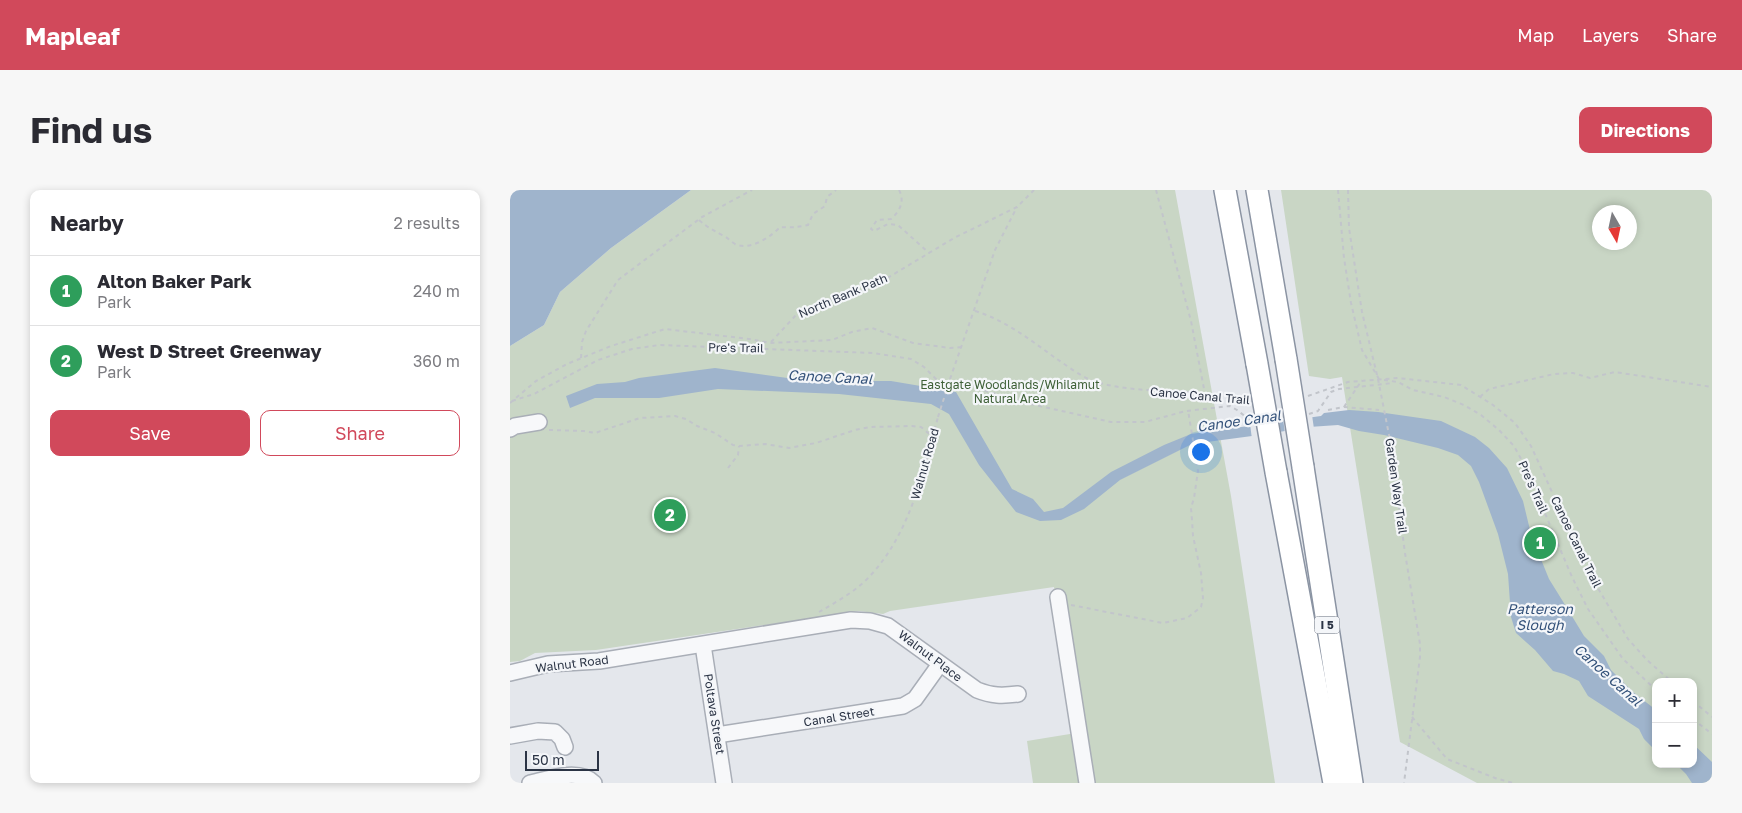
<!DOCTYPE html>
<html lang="en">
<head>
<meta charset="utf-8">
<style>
  :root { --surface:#fff; --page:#f7f7f7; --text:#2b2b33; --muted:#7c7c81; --line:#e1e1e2; --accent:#d1495b }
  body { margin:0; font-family:"Golos Text",sans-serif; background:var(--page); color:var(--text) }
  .controls { position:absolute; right:15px; bottom:15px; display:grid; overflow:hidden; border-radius:10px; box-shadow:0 2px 8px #0003 }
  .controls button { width:45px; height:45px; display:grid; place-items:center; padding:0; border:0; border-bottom:1px solid var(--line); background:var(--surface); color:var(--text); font:25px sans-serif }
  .compass { position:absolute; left:1082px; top:15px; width:45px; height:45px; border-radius:50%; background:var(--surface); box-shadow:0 2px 8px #0003; rotate:171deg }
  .scale { position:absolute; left:15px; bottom:12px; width:74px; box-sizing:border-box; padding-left:5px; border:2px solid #2b3445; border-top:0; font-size:14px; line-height:18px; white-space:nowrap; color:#2b3445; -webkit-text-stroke:4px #f4f6f9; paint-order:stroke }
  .you { position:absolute; left:690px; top:261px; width:18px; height:18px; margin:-12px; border:4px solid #fff; border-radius:50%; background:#1a73e8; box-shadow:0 0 0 8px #1a73e833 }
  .badge { display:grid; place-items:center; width:32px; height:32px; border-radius:50%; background:var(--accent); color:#fff; font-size:16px; font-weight:700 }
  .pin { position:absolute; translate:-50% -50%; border:2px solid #fff; box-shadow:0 1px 5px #0006 }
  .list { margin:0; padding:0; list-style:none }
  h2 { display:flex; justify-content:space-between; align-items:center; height:65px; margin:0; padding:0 20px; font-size:21px }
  h2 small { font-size:16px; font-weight:400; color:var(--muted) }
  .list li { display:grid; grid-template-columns:32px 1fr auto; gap:15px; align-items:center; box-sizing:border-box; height:70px; padding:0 20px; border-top:1px solid var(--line) }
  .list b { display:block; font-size:19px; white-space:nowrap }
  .list p { margin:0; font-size:16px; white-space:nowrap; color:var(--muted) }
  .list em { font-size:16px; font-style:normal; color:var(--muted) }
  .actions { display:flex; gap:10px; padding:15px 20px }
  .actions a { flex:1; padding:11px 0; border:1px solid var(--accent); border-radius:10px; text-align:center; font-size:18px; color:var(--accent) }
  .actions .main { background:var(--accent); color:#fff }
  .map { position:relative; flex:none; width:1202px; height:593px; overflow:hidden; border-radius:10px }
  header { display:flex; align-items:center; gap:30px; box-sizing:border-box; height:70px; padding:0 25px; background:var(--accent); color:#fff }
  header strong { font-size:24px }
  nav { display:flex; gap:28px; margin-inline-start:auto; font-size:18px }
  .intro { display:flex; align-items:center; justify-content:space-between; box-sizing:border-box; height:120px; padding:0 30px }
  h1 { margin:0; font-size:35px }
  .button { padding:12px 22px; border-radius:10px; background:var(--accent); color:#fff; font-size:18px; font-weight:700 }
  main { display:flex; gap:30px; padding:0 30px }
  aside { flex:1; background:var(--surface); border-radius:10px; box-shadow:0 2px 8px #0003 }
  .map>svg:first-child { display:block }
  .green { fill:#c9d6c5; fill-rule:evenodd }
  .water { fill:#9fb4cc }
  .pier { fill:#e4e7ec }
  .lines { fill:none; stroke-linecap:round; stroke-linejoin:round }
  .minor-casing { stroke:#a9aeb7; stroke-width:18 }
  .highway-casing { stroke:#8b94a3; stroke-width:24 }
  .path { stroke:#c2c5cb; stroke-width:2; stroke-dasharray:4 4; stroke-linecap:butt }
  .minor { stroke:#f7f8fa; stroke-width:15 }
  .highway { stroke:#fff; stroke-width:21 }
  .highway-bridge-casing { stroke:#8b94a3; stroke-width:24; stroke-linecap:butt }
  .path-bridge { stroke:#c2c5cb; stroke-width:2; stroke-dasharray:4 4; stroke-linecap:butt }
  .highway-bridge { stroke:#fff; stroke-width:21 }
  .labels { text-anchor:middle; stroke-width:4.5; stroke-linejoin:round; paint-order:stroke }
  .shield { fill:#f4f6f9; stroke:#676e7b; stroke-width:1 }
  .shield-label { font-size:11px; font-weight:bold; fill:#2b3445 }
  .street-label { font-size:12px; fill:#2b3445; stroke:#f4f6f9 }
  .park-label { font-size:12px; fill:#3f6138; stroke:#f4f6f9 }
  .water-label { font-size:14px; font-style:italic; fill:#34527a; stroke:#f4f6f9 }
</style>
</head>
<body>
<header>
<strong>Mapleaf</strong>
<nav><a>Map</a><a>Layers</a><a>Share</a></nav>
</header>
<div class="intro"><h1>Find us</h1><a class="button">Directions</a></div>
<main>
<aside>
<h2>Nearby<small>2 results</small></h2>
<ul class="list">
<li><span class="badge" style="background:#2e9e5b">1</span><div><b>Alton Baker Park</b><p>Park</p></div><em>240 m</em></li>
<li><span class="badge" style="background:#2e9e5b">2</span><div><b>West D Street Greenway</b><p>Park</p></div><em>360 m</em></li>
</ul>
<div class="actions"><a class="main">Save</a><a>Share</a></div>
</aside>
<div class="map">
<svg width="1202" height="593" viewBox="0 0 1202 593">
  <rect width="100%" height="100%" fill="#e4e7ec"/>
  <g class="green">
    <polygon points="181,0 665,0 721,306 765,593 523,593 517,551 566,543 544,397 380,421 373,424 349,421 86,460 25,463 10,471 0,472 0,156 34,135 50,102 101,58"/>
    <path d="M 771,0 L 1202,0 L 1202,593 L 967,593 L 890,552 L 832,187 L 820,189 L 799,186 ZM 1090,22 L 1120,22 L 1120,52 L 1090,52 ZM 1146,492 L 1183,492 L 1183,574 L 1146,574 Z"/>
  </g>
  <g class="water">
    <polygon points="0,0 181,0 101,58 50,102 34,135 0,156"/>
    <polygon points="205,178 299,191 381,191 446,202 502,299 523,309 534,322 553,318 601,282 654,255 681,244 811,226 814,223 839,220 868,222 931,231 965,247 979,258 997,278 1013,311 1020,340 1026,357 1039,389 1057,418 1074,446 1094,466 1101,480 1123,502 1146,520 1146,561 1134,549 1129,539 1078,506 1069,491 1054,484 1043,481 1025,460 1006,443 1001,427 998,384 988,344 969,292 961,276 948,265 928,258 874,245 849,241 828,235 799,237 757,244 682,254 610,290 574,319 551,330 530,331 506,322 469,275 439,224 421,214 329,204 208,199 149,208 85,208 60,218 56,206 87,194 115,192 129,188"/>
    <polygon points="1183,554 1202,572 1202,593 1182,593 1176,584 1166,574 1183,574"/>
  </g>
  <g class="pier">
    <polygon points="802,225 804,239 775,243 773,229"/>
    <polygon points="769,230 771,244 742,249 740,234"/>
  </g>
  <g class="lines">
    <g class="minor-casing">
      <g id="minor">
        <polyline points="0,239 5,236 29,232"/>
        <polyline points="548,407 577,593"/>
        <polyline points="193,455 214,593"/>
        <path d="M 0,483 L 38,474 L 89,471 L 341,430 L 360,431 L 378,436 L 467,500 C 482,506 492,506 508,504"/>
        <polyline points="207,545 393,516 405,509 430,474"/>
        <polyline points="0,546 28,541 45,542 52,549 55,557"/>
        <path d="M 20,593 C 38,589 69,578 84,593"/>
      </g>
    </g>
    <g class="highway-casing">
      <g id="highway">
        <polyline points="715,0 747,174"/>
        <polyline points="747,0 776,169"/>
        <polyline points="793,277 842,593"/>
        <polyline points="766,282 824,593"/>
      </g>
    </g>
    <g class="path">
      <path d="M 389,0 C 395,11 390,21 381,29 L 367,30 L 361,39 L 364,41 L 378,34 L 388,35 L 419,63"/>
      <polyline points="646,0 681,131 695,204"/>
      <polyline points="828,0 834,68 841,113 852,160 869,189"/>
      <polyline points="838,0 839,38 852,122 867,185"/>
      <path d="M 189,30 C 198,38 202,39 212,45 C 217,47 220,51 225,54 C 240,61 261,47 270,37 C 281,38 288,37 298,35 L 303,24 L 315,16 L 317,7 L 326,0"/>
      <path d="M 465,121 C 495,130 519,149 544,167 C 556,175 570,186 583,191 C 614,201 647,200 678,202 C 699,204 719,208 739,212"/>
      <polyline points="261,152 287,124 317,111 357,99 379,87 444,48 507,17 524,0"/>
      <polyline points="71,168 72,152 76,141 108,90 192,27 242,0"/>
      <polyline points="440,189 485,60 507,17"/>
      <polyline points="868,189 880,250 895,363 910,454 910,467 894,593"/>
      <polyline points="874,190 888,192 903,200 934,207 954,215 971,225 989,240 1004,256 1015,276 1062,387 1078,419 1113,469 1146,500"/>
      <polyline points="459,196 516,213 601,232 635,232 676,221 720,216 727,220 741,231"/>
      <polyline points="798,206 838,192 888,188 951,195 983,215 1005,233 1021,256 1079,383 1118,449 1137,470 1162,492"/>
      <polyline points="970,207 979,199 1044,184 1063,183 1080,188 1105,182 1202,197"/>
      <polyline points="2,211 24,204 88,170 122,159 149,155 363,163 401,169 414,177 428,191 448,195 570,196 582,191"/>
      <polyline points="0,213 26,191 57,174 101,156 155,139 239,149 260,153 322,150 342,142 362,138 403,153 440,158 453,157"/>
      <polyline points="834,217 852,190"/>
      <polyline points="818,220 834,217 869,220"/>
      <polyline points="799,224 808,221 821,202 829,199 883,193"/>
      <polyline points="39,240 74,241 85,243 130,228 165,226 176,229 187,236 205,243 223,255 229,256 255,254 279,258 306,253 345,240 360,237 402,236 411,237 423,247"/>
      <polyline points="218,278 228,265 229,256"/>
      <polyline points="561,415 653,433 677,428 691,417 693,408 691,383 683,346 682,330 681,318 684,308 688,281 678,220"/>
      <path d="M 309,422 C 326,412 345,402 359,387 C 400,344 413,283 428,227"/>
      <polyline points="1183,511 1202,527"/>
      <polyline points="902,527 937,569 985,588 1003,593"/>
      <polyline points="1183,529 1202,544"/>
    </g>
    <use href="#minor" class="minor"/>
    <use href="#highway" class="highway"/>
    <g class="highway-bridge-casing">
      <g id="highway-bridge">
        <polyline points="776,169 793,277"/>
        <polyline points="747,174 766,282"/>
      </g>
    </g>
    <polyline class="path-bridge" points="428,227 440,189"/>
    <use href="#highway-bridge" class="highway-bridge"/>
  </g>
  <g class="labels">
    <rect class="shield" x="804.5" y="426.5" width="25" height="17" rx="4"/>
    <g class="shield-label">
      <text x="817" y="439">I 5</text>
    </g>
    <g class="street-label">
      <text transform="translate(333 106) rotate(-23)" y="4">North Bank Path</text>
      <text transform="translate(226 158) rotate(1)" y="4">Pre's Trail</text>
      <text transform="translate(690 206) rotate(5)" y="4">Canoe Canal Trail</text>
      <text transform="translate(415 274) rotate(-74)" y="4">Walnut Road</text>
      <text transform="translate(886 296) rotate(82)" y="4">Garden Way Trail</text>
      <text transform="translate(1023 297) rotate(66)" y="4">Pre's Trail</text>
      <text transform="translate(1066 352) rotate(64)" y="4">Canoe Canal Trail</text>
      <text transform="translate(420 466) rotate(37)" y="4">Walnut Place</text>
      <text transform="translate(62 474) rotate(-7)" y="4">Walnut Road</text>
      <text transform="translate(204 524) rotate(81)" y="4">Poltava Street</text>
      <text transform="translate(329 527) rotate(-9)" y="4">Canal Street</text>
    </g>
    <g class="park-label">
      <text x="500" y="199">Eastgate Woodlands/Whilamut<tspan x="500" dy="14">Natural Area</tspan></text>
    </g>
    <g class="water-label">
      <text transform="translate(320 187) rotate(3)" y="5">Canoe Canal</text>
      <text transform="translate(729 231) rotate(-8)" y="5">Canoe Canal</text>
      <text x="1030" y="424">Patterson<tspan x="1030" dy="16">Slough</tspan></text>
      <text transform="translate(1098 485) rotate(42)" y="5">Canoe Canal</text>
    </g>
  </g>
</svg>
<div class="controls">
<button>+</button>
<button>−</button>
</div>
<svg class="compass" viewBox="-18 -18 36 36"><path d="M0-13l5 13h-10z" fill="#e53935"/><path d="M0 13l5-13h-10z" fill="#7c7c81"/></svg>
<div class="scale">50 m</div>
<div class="you"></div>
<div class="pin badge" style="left:1030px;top:353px;background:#2e9e5b">1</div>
<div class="pin badge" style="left:160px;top:325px;background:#2e9e5b">2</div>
</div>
</main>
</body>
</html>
